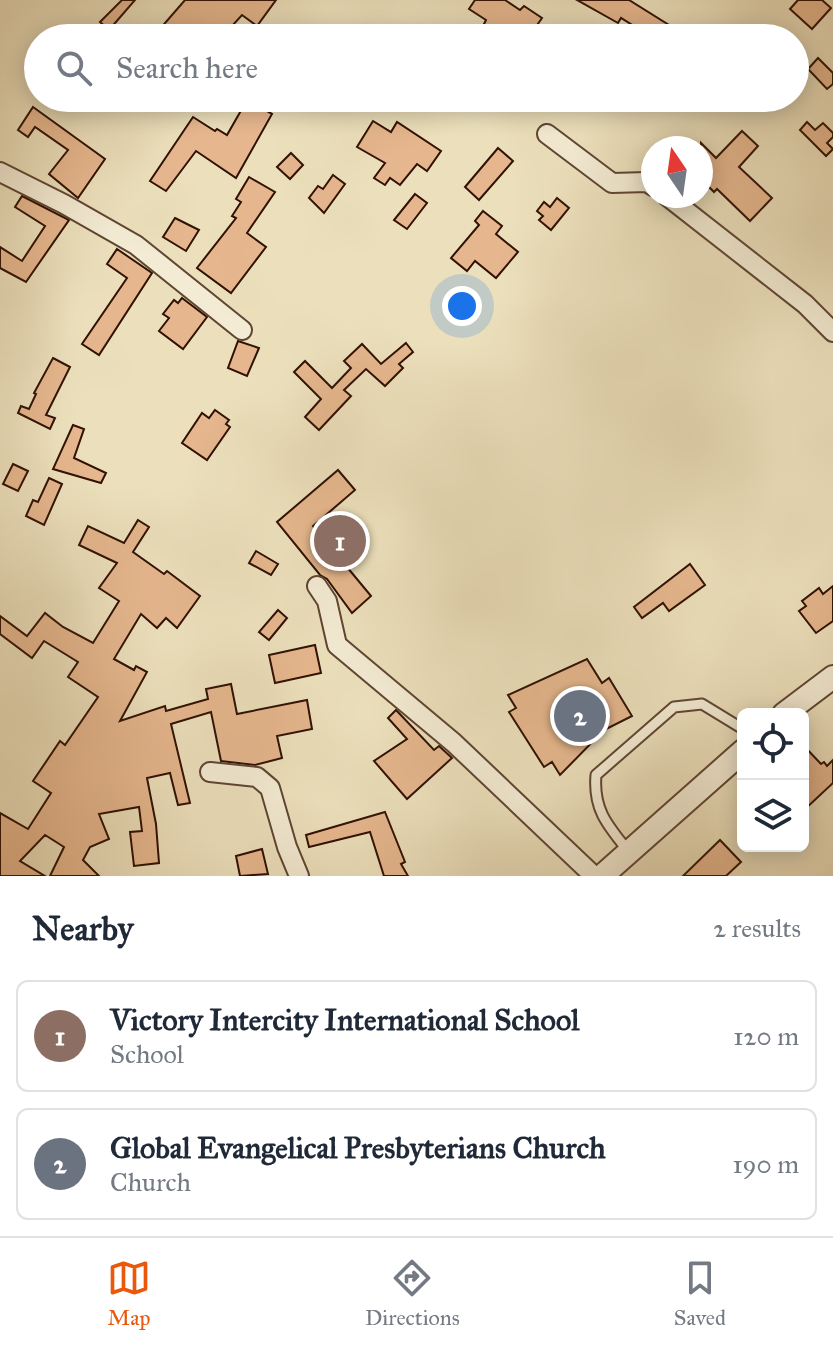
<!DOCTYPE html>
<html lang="en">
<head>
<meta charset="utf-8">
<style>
  :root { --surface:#fff; --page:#f2f2f3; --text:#1f2937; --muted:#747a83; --line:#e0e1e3; --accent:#ea580c }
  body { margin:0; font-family:"IM FELL Great Primer",serif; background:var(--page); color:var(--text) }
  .controls { position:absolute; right:24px; bottom:24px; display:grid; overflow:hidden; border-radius:12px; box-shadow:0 4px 20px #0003 }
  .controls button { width:72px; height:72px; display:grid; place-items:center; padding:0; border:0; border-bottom:2px solid var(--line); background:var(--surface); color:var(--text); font:40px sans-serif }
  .compass { position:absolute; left:641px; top:136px; width:72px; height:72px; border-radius:50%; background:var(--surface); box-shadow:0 4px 20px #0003; rotate:347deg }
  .you { position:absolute; left:462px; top:306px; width:28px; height:28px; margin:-20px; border:6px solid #fff; border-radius:50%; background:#1a73e8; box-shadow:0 0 0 12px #1a73e833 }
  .badge { display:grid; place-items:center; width:52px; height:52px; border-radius:50%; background:var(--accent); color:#fff; font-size:26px; font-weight:700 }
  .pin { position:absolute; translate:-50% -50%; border:4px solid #fff; box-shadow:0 2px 8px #0006 }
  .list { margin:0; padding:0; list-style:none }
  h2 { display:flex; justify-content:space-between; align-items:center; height:104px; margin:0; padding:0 32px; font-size:34px }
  h2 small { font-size:26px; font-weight:400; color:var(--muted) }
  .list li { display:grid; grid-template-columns:52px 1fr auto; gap:24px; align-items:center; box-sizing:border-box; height:112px; margin:0 16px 16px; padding:0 16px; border:2px solid var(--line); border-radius:12px }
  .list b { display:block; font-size:30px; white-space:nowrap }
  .list p { margin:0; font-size:26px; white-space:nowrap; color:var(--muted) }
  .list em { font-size:26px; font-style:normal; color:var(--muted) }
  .icon { flex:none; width:44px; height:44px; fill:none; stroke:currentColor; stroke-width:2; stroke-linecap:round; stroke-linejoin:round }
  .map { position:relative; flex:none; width:833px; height:876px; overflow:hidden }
  .search { position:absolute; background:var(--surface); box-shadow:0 4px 20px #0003; left:24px; right:24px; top:24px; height:88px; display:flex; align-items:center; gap:20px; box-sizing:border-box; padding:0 28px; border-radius:44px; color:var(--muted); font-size:30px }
  .sheet { height:360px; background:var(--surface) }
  nav { display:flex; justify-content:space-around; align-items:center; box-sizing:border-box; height:112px; border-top:2px solid var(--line); background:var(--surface); font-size:22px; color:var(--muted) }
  nav a { display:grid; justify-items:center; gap:4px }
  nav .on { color:var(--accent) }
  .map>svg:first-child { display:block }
  .building { fill:#e6b78e; stroke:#301104; stroke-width:2 }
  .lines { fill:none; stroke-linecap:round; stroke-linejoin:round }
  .service-casing { stroke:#5f4532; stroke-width:13 }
  .minor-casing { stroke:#5f4532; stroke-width:22 }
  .tertiary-casing { stroke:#5f4532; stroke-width:26 }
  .service { stroke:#f3ebd3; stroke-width:9 }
  .minor { stroke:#f3ebd3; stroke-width:18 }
  .tertiary { stroke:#f3ebd3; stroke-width:22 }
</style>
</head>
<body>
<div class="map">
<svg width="833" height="876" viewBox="0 0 833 876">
  <rect width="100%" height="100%" fill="#ece0bc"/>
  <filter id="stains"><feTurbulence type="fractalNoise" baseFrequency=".0025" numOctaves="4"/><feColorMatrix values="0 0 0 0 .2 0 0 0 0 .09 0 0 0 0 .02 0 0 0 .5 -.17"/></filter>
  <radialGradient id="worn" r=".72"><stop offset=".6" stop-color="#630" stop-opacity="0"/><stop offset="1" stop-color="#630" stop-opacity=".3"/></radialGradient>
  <g class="building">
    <polygon points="122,0 135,0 109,30 100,22"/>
    <polygon points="185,0 276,0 257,26 242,15 221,38 152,38"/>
    <polygon points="475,0 505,0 520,10 524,6 542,18 528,38 506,38 484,24 486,20 469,9"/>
    <polygon points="577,0 629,0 677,30 671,38 653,38 621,18 618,23"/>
    <polygon points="798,0 822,0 831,8 812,29 790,9"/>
    <polygon points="818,58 833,73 833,84 827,89 808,69"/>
    <polygon points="247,100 272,114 236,178 196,151 166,191 150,181 193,117 215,131 217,129 227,135"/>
    <polygon points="33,107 105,159 78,198 49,174 68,150 35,127 28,137 18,130"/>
    <polygon points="373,121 391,132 397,122 441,151 427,171 417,164 400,185 390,178 385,185 374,178 385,163 357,147"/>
    <polygon points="807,122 815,130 823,123 833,133 833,137 827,143 833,149 826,156 800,130"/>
    <polygon points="742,131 758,146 739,167 772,198 750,221 717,189 714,192 701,179 701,143 716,158"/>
    <polygon points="498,148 513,161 479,200 465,187"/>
    <polygon points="291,153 303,165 290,179 277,167"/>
    <polygon points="333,175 345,184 324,213 309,198 318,186 323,189"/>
    <polygon points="249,177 275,192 247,233 266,247 231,293 197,268 236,218 232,216 241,202 236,199"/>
    <polygon points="415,194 427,203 407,229 394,220"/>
    <polygon points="22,196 69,220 26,282 0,268 0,247 22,261 45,226 15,207"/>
    <polygon points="557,198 569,208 551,230 539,220 543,216 537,211 544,202 550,207"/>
    <polygon points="483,211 502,226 496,234 518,252 496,278 475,261 467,271 451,258 479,225 475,221"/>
    <polygon points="175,218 199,230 186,251 163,237"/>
    <polygon points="117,249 152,273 99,355 82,344 127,278 107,264"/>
    <polygon points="182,298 207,317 183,349 159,331 169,318 163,314 174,300 178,303"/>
    <polygon points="238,341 259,348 247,376 228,368"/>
    <polygon points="406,343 413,352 399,364 403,368 385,386 366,369 344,390 351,396 319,430 305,417 321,399 294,372 305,361 332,388 351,368 344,361 362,344 381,364"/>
    <polygon points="53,358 70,367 46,415 55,418 50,429 18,413 21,406 29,409 36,394 34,393"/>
    <polygon points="215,410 229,420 226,424 230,427 207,460 182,443 202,413 209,418"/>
    <polygon points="73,425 84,429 74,458 106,473 101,483 53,469"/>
    <polygon points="13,464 28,471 18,491 3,484"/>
    <polygon points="338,470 355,490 313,526 371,596 352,613 327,579 320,575 277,522"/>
    <polygon points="49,478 62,484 44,525 26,516 33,500 38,502"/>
    <polygon points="138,520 149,527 133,552 164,574 167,571 200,596 177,628 166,618 157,628 141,614 114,659 134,670 136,666 147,672 120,721 165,706 166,711 208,699 206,689 231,684 237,714 307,700 312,729 277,736 282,758 255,765 221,761 211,712 171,724 190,803 178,805 170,773 147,778 156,824 159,863 134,866 130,832 142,831 139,807 99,814 109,839 90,847 83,860 99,876 50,876 64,847 45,835 20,861 45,876 0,876 0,813 28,829 51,793 33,781 60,741 65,745 98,697 68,677 78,662 44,641 32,658 0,634 0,616 27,636 45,613 63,627 93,643 119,601 99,588 117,563 79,545 88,526 124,543"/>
    <polygon points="256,551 278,564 271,575 249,563"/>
    <polygon points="690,564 705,585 669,611 663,603 642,618 634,607"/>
    <polygon points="833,586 833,621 816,633 799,611 806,606 802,601 819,588 823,594"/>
    <polygon points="278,610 287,618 269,640 259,632"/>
    <polygon points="315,645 321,673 275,683 269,655"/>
    <polygon points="587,659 602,683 609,678 632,716 604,730 560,775 552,762 544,767 509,712 516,708 508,695"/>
    <polygon points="396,710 434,750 439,746 452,758 407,799 374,761 407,739 388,718"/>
    <polygon points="803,745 821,764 824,762 827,766 833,760 833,783 803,811"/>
    <polygon points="385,812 405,862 401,864 408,876 384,876 370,832 309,847 306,835"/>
    <polygon points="720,840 741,862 726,876 683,876"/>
    <polygon points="262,849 268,874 240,876 236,856"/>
  </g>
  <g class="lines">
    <g class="service-casing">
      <path id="service" d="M 629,852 C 608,826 593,810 596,775 L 674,707 L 702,704 L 743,729"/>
    </g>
    <g class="minor-casing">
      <g id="minor">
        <polyline points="547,134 612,183 647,182 653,186"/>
        <polyline points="0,172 64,204 136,245 242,330"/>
        <polyline points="667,196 805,304 833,332"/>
        <polyline points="317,586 327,601 337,645 454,743 594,876"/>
        <polyline points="210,772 257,777 270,788 287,847 299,876"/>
      </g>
    </g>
    <g class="tertiary-casing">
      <g id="tertiary">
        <polyline points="784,714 833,677"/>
        <polyline points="602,876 743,751"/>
      </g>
    </g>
    <use href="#service" class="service"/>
    <use href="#minor" class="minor"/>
    <use href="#tertiary" class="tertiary"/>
  </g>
  <rect width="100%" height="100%" filter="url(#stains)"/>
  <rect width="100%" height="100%" fill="url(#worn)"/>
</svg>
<div class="controls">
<button><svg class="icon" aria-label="locate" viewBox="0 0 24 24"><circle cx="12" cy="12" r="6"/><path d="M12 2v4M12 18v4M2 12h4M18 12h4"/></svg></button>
<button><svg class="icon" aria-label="layers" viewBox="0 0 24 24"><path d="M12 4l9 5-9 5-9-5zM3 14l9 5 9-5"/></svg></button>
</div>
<svg class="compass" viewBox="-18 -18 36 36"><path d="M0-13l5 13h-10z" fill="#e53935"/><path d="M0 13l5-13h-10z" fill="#747a83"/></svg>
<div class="you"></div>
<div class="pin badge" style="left:340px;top:541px;background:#8d6e63">1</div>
<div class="pin badge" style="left:580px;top:716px;background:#6b7280">2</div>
<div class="search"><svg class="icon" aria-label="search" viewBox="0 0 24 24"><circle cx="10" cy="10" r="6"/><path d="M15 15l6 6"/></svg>Search here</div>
</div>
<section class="sheet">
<h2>Nearby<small>2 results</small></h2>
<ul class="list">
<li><span class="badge" style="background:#8d6e63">1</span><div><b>Victory Intercity International School</b><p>School</p></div><em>120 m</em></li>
<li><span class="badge" style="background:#6b7280">2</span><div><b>Global Evangelical Presbyterians Church</b><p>Church</p></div><em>190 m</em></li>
</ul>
</section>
<nav>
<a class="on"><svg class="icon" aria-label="map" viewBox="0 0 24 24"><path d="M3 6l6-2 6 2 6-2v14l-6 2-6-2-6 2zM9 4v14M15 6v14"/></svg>Map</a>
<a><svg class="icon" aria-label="directions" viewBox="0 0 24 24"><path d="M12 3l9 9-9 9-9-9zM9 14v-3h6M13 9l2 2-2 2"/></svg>Directions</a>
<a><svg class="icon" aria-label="saved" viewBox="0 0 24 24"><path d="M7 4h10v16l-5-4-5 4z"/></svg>Saved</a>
</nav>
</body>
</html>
